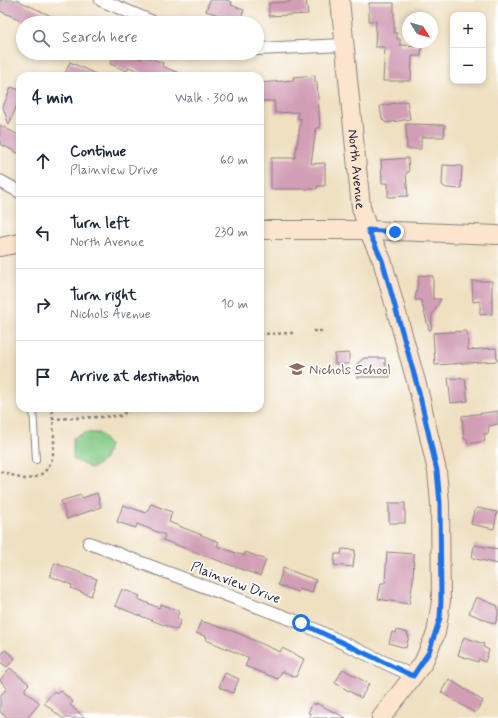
<!DOCTYPE html>
<html lang="en">
<head>
<meta charset="utf-8">
<style>
  :root { --surface:#fff; --page:#f6f6f7; --text:#1f2937; --muted:#747a83; --line:#e0e1e3 }
  body { margin:0; font-family:Mynerve,sans-serif; background:var(--page); color:var(--text) }
  .controls { position:absolute; right:12px; top:12px; display:grid; overflow:hidden; border-radius:8px; box-shadow:0 2px 6px #0003 }
  .controls button { width:36px; height:36px; display:grid; place-items:center; padding:0; border:0; border-bottom:1px solid var(--line); background:var(--surface); color:var(--text); font:20px sans-serif }
  .compass { position:absolute; left:402px; top:12px; width:36px; height:36px; border-radius:50%; background:var(--surface); box-shadow:0 2px 6px #0003; rotate:127deg }
  .stop { position:absolute; width:12px; height:12px; margin:-9px; border:3px solid #1a73e8; border-radius:50%; background:#fff }
  .stop.end { background:#1a73e8; border-color:#fff; box-shadow:0 1px 4px #0008 }
  .list { margin:0; padding:0; list-style:none }
  h2 { display:flex; justify-content:space-between; align-items:center; height:52px; margin:0; padding:0 16px; font-size:17px }
  h2 small { font-size:13px; font-weight:400; color:var(--muted) }
  .list li { display:grid; grid-template-columns:26px 1fr auto; gap:12px; align-items:center; box-sizing:border-box; height:72px; padding:0 16px; border-top:1px solid var(--line) }
  .list b { display:block; font-size:15px; white-space:nowrap }
  .list p { margin:0; font-size:13px; white-space:nowrap; color:var(--muted) }
  .list em { font-size:13px; font-style:normal; color:var(--muted) }
  .icon { flex:none; width:22px; height:22px; fill:none; stroke:currentColor; stroke-width:2; stroke-linecap:round; stroke-linejoin:round }
  .map { position:relative; flex:none; width:498px; height:718px; overflow:hidden }
  .search { position:absolute; background:var(--surface); box-shadow:0 2px 6px #0003; left:16px; top:16px; width:248px; height:44px; display:flex; align-items:center; gap:10px; box-sizing:border-box; padding:0 14px; border-radius:22px; color:var(--muted); font-size:15px }
  .panel { position:absolute; background:var(--surface); box-shadow:0 2px 6px #0003; left:16px; top:72px; width:248px; height:340px; border-radius:12px }
  .map>svg:first-child { display:block }
  .green { fill:#84ca84; stroke:#537660 }
  .building { fill:#d29eb6 }
  .lines { fill:none; stroke-linecap:round; stroke-linejoin:round }
  .lane-casing { stroke:#88817e; stroke-width:8 }
  .street-casing { stroke:#88817e; stroke-width:14 }
  .secondary-casing { stroke:#88817e; stroke-width:20 }
  .path { stroke:#88817e; stroke-width:2.5; stroke-dasharray:3 3; stroke-linecap:butt }
  .lane { stroke:#fff; stroke-width:6 }
  .street { stroke:#fff; stroke-width:12 }
  .secondary { stroke:#fce5cf; stroke-width:18 }
  .route { stroke:#1a73e8; stroke-width:5 }
  .labels { text-anchor:middle; stroke-width:3.5; stroke-linejoin:round; paint-order:stroke }
  .street-label { font-size:14px; fill:#22223b; stroke:#fff }
  .education-label { font-size:14px; fill:#785e54; stroke:#fff; text-anchor:start }
</style>
</head>
<body>
<div class="map">
<svg width="498" height="718" viewBox="0 0 498 718">
  <rect width="100%" height="100%" fill="#fff"/>
  <filter id="ink" filterUnits="userSpaceOnUse"><feTurbulence type="fractalNoise" baseFrequency=".025" numOctaves="2"/><feDisplacementMap in="SourceGraphic" scale="8" xChannelSelector="R" yChannelSelector="G"/><feConvolveMatrix kernelMatrix="1 2 1 2 8 2 1 2 1" color-interpolation-filters="sRGB"/></filter>
  <filter id="wash" filterUnits="userSpaceOnUse"><feTurbulence type="fractalNoise" baseFrequency=".012" numOctaves="4" result="noise"/><feDisplacementMap in="SourceGraphic" scale="16" xChannelSelector="R" yChannelSelector="G"/><feGaussianBlur stdDeviation="0.9" result="paint"/><feColorMatrix in="noise" values="0 0 0 0 0 0 0 0 0 0 0 0 0 0 0 0 0 1.4 0 .05"/><feComposite in="paint" operator="in"/></filter>
  <g filter="url(#wash)">
    <rect width="100%" height="100%" fill="#efe0c1"/>
    <polygon class="green" points="85,433 99,433 109,445 105,459 92,469 73,459 73,438"/>
    <g id="blocks">
      <g class="building">
        <polygon points="0,0 17,0 66,23 28,23 0,11"/>
        <polygon points="210,0 226,0 232,2 231,5 244,10 240,22 206,11"/>
        <polygon points="290,0 306,0 308,14 269,16 269,3 290,2"/>
        <polygon points="369,3 394,3 394,33 397,33 397,39 400,39 400,45 422,46 421,56 412,56 411,81 383,81 385,47 375,47 376,21 369,21"/>
        <polygon points="114,53 128,53 141,59 143,55 163,63 162,66 186,76 151,76 129,67 127,71 110,64"/>
        <polygon points="70,62 100,76 64,76"/>
        <polygon points="315,75 315,82 317,82 320,128 316,128 311,164 325,163 325,186 317,186 317,189 271,189 271,158 295,158 301,118 298,119 298,112 275,113 274,101 260,101 260,83 294,80 293,77"/>
        <polygon points="11,87 20,90 20,97 9,125 3,107"/>
        <polygon points="407,101 410,119 386,123 382,119 380,106"/>
        <polygon points="406,124 445,125 444,137 421,137 421,149 407,149"/>
        <polygon points="0,125 20,136 20,154 0,144"/>
        <polygon points="408,158 409,172 406,173 408,196 388,197 388,183 382,183 381,160"/>
        <polygon points="443,165 462,166 461,189 446,188 442,185"/>
        <polygon points="419,275 433,276 433,299 441,299 432,315 431,330 429,330 421,300 415,300"/>
        <polygon points="472,281 492,281 492,314 480,315 480,301 473,302"/>
        <polygon points="467,331 468,350 496,348 497,361 435,365 433,333"/>
        <polygon points="349,353 349,364 335,364 335,354"/>
        <polygon points="364,358 385,358 385,365 390,365 390,377 357,377 357,364"/>
        <polygon points="448,378 465,379 468,401 451,403"/>
        <polygon points="498,411 498,424 489,426 488,434 484,434 485,441 468,444 467,439 464,439 462,416"/>
        <polygon points="97,493 101,507 67,519 61,501 81,495 82,498"/>
        <rect x="389" y="503" width="16" height="20"/>
        <polygon points="151,504 172,512 169,522 219,542 217,546 244,556 246,552 266,560 260,576 163,540 165,535 137,524 136,528 117,522 123,505 146,513"/>
        <polygon points="478,508 497,512 494,529 471,524 474,511"/>
        <polygon points="474,545 498,549 498,564 472,558"/>
        <polygon points="342,549 355,550 353,567 334,565 335,554 341,554"/>
        <polygon points="387,552 414,554 413,581 409,604 378,599 381,583 385,583"/>
        <polygon points="55,563 97,579 91,596 71,588 72,585 50,576"/>
        <polygon points="283,568 316,580 312,593 299,589 298,592 278,585"/>
        <polygon points="122,589 140,596 138,599 159,608 161,604 179,611 177,618 181,620 177,630 115,606"/>
        <polygon points="476,597 498,606 498,616 495,624 469,613"/>
        <polygon points="201,621 238,633 280,652 282,648 304,659 296,677 282,671 278,679 245,666 249,658 206,640 207,637 196,633"/>
        <polygon points="397,630 408,633 407,635 409,636 406,648 389,643 392,632 396,633"/>
        <polygon points="464,637 484,644 483,647 489,650 485,662 479,659 478,662 458,655"/>
        <polygon points="5,650 15,658 7,667 0,662 0,656"/>
        <polygon points="10,668 29,684 25,688 25,691 40,703 27,718 8,718 0,712 0,696 7,688 0,680"/>
        <polygon points="343,669 369,684 361,698 335,683"/>
        <polygon points="225,673 239,679 233,693 219,687"/>
        <polygon points="449,679 483,701 475,713 441,692"/>
        <polygon points="60,690 73,702 70,705 85,718 62,718 44,703 54,691 57,694"/>
        <polygon points="313,703 316,705 316,703 346,718 309,718 311,714 308,713"/>
      </g>
    </g>
  </g>
  <g filter="url(#ink)">
    <use href="#blocks" fill-opacity="0" stroke="#88817e" stroke-width="1"/>
    <g class="lines">
      <g class="lane-casing">
        <polyline id="lane" points="33,408 36,460"/>
      </g>
      <g class="street-casing">
        <g id="street">
          <polyline points="101,0 155,23"/>
          <polyline points="257,49 344,45"/>
          <polyline points="0,181 20,192"/>
          <polyline points="89,543 301,623 413,676"/>
        </g>
      </g>
      <g class="secondary-casing">
        <g id="secondary">
          <path id="s1" d="M 340,0 L 361,207 L 368,230 L 382,260 L 419,392 L 437,471 L 440,503 L 441,601 L 436,633 L 423,663 L 381,718"/>
          <polyline points="260,230 368,230 498,235"/>
          <polyline points="0,247 20,243"/>
        </g>
      </g>
      <g class="path">
        <polyline points="313,331 322,331"/>
        <polyline points="260,334 294,333"/>
        <polyline points="52,419 120,416 124,414 127,408"/>
        <path d="M 0,472 C 10,472 19,480 27,479 C 63,475 53,433 52,408"/>
      </g>
      <use href="#lane" class="lane"/>
      <use href="#street" class="street"/>
      <use href="#secondary" class="secondary"/>
    </g>
  </g>
  <g class="lines" filter="url(#ink)">
    <polyline class="route" points="301,623 413,676 429,652 440,618 441,601 440,503 437,471 419,392 382,260 368,230 395,232"/>
  </g>
  <defs>
    <g id="school-bare" transform="scale(1.2)"><path d="M0-5L7-2L0 1L-7-2ZM-4 1L0 2.5L4 1V4Q0 6-4 4Z" fill="#8d6e63" stroke="#fff" stroke-width="2.5" paint-order="stroke"/></g>
  </defs>
  <g fill-rule="evenodd">
    <use href="#school-bare" x="297" y="369"/>
  </g>
  <g class="labels">
    <g class="street-label">
      <text dy="5" stroke="none"><textPath href="#s1" startOffset="170">North Avenue</textPath></text>
      <text transform="translate(236 582) rotate(21)" y="5">Plainview Drive</text>
    </g>
    <g class="education-label">
      <text x="309" y="374">Nichols School</text>
    </g>
  </g>
</svg>
<div class="controls">
<button>+</button>
<button>−</button>
</div>
<svg class="compass" viewBox="-18 -18 36 36"><path d="M0-13l5 13h-10z" fill="#e53935"/><path d="M0 13l5-13h-10z" fill="#747a83"/></svg>
<div class="stop" style="left:301px;top:623px"></div>
<div class="stop end" style="left:395px;top:232px"></div>
<div class="search"><svg class="icon" aria-label="search" viewBox="0 0 24 24"><circle cx="10" cy="10" r="6"/><path d="M15 15l6 6"/></svg>Search here</div>
<section class="panel">
<h2>4 min<small>Walk · 300 m</small></h2>
<ul class="list">
<li><svg class="icon" aria-label="ahead" viewBox="0 0 24 24"><path d="M12 20V5M6 11l6-6 6 6"/></svg><div><b>Continue</b><p>Plainview Drive</p></div><em>60 m</em></li>
<li><svg class="icon" aria-label="left" viewBox="0 0 24 24"><path d="M17 20v-9H6M10 6l-5 5 5 5"/></svg><div><b>Turn left</b><p>North Avenue</p></div><em>230 m</em></li>
<li><svg class="icon" aria-label="right" viewBox="0 0 24 24"><path d="M7 20v-9h11M14 6l5 5-5 5"/></svg><div><b>Turn right</b><p>Nichols Avenue</p></div><em>10 m</em></li>
<li><svg class="icon" aria-label="arrive" viewBox="0 0 24 24"><path d="M6 21V4h12l-3 4 3 4H6"/></svg><div><b>Arrive at destination</b></div></li>
</ul>
</section>
</div>
</body>
</html>
